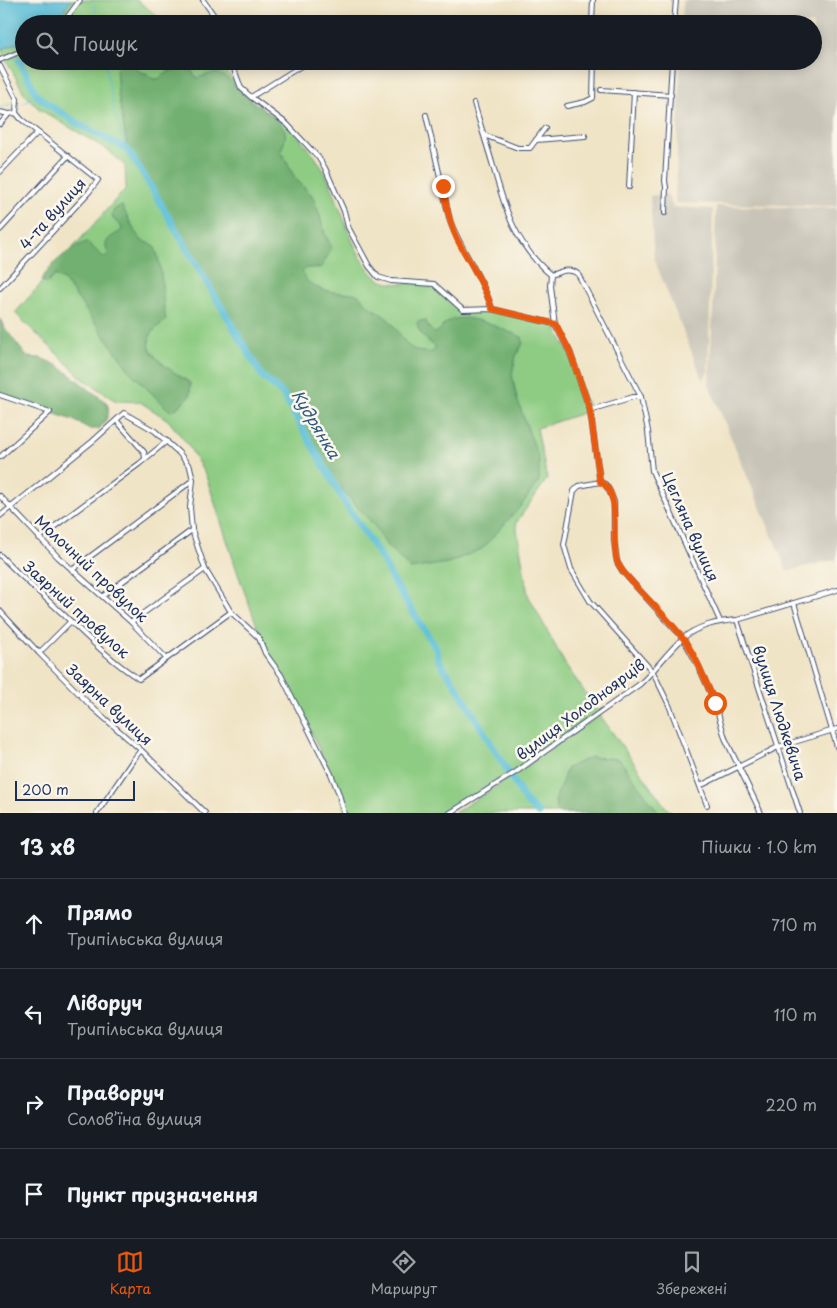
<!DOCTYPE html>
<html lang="uk">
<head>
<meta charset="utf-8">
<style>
  :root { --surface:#171b24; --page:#242831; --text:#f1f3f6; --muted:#9ea1a6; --line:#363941; --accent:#ea580c }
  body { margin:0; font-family:"Playpen Sans",sans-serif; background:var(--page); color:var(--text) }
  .scale { position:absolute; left:15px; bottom:12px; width:120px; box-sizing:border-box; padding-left:5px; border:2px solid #1b2f5e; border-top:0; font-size:14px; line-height:18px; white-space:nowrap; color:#1b2f5e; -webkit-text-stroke:4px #fbf7ec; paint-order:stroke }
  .stop { position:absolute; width:15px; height:15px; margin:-11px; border:4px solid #ea580c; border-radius:50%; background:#fff }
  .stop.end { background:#ea580c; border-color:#fff; box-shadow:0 1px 5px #0008 }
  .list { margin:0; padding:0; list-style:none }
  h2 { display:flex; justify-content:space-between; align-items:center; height:65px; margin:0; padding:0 20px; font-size:21px }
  h2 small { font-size:16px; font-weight:400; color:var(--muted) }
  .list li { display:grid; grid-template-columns:32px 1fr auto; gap:15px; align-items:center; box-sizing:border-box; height:90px; padding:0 20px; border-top:1px solid var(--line) }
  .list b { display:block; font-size:19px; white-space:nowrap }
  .list p { margin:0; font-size:16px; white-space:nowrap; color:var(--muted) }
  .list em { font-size:16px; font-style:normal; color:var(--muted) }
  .icon { flex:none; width:28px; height:28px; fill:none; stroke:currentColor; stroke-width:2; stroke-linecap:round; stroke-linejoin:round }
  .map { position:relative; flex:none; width:837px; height:813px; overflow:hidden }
  .search { position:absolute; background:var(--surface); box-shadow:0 2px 12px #0003; left:15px; right:15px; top:15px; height:55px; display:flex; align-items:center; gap:12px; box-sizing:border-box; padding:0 18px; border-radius:28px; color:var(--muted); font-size:19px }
  .sheet { height:425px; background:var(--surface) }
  nav { display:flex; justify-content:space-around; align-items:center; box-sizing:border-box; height:70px; border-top:1px solid var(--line); background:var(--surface); font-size:14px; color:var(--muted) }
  nav a { display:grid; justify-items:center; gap:2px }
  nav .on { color:var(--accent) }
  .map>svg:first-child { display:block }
  .industrial { fill:#c8c4b8 }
  .green { fill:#8ecc83; stroke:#547e70 }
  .forest { fill:#72b071; stroke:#467068 }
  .water { fill:#59bed7; stroke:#3a769a }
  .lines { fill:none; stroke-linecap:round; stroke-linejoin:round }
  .stream { stroke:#59bed7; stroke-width:1 }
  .river { stroke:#59bed7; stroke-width:7 }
  .minor-casing { stroke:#3b4a6e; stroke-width:6 }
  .minor { stroke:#fff; stroke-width:4 }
  .route { stroke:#ea580c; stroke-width:6 }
  .labels { text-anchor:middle; stroke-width:5; stroke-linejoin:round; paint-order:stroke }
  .street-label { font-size:15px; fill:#1b2f5e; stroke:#fbf7ec }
  .water-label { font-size:16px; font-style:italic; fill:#2e5a82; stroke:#fbf7ec }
</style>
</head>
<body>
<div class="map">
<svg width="837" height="813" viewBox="0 0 837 813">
  <rect width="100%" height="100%" fill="#fbf7ec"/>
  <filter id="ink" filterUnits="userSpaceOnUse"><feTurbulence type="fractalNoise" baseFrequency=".02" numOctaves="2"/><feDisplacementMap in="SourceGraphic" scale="10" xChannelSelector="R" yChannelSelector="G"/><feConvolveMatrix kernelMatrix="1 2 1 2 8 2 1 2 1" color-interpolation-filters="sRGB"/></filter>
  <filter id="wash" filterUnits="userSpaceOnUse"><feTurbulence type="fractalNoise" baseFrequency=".0096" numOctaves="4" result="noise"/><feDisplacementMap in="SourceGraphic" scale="20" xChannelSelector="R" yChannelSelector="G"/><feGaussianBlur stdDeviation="1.12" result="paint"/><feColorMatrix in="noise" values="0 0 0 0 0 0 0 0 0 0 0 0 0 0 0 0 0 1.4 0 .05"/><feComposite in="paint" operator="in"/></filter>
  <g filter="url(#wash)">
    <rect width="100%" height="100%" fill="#f0e4c6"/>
    <g class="industrial">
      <polygon points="683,0 837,0 837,206 675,203 681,61 813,61 813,24 682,24"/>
      <polygon points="667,194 673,207 713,209 708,372 703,380 654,259 650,196"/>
      <polygon points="716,206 837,208 837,559 787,571 709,385 714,291"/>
    </g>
    <g class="green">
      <polygon points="71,0 137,0 167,24 54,24"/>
      <path d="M 24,40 L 24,61 L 214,61 C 228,72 236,86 248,97 C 259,108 273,115 285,124 C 299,136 313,152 322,168 C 341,199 349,252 376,277 C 391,290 414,279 431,284 C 438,287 455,306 463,312 L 492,311 L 554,325 L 569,353 L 589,411 L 537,428 L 547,479 L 516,523 L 528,595 L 565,664 L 598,711 L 515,770 L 446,813 L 346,813 L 340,793 L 291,690 L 283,675 L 267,653 L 239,577 L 206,476 L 188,445 L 168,420 L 140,402 L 116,401 L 83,379 L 15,313 L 126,188 L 125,166 L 109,151 L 39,109 L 24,93 L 1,50 Z"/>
      <polygon points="600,715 667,809 674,813 454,813 517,773"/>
    </g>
    <g class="forest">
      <path d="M 126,61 L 132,61 C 136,68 138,73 146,73 L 153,79 L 158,79 L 181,63 L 187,65 L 197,78 C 204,76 211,72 219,74 C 229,77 233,85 240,91 C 252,102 276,116 284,129 C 288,135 283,145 281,151 L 295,178 L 312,195 L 319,213 L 325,234 L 332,248 L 321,268 L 306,268 L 302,272 C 308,289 328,292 344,293 C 347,293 353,292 356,294 C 360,295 364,301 367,304 C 374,310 383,314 389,320 C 405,337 404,354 433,352 L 436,347 C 426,340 418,334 417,322 L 425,320 L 430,329 L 434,333 C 442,331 442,324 449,321 C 469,311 502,330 522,337 L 523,343 L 516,356 L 512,374 L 517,399 L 539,459 L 539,481 L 520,507 L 482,549 L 448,563 L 410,569 L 387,546 L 373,524 L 331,478 L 292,406 L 285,395 L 263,374 L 127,146 L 118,94 L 116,69 Z"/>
      <path d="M 122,206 L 135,232 L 142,241 L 154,245 C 164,269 161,295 166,320 C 162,323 157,327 154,330 C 135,353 176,372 190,383 L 190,396 L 177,408 L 170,411 L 131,373 L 65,281 L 56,275 L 47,283 L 42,281 C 46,266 73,246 87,242 C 94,247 99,255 106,258 L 108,253 C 101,239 113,237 122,230 L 121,226 L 113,219 L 112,213 L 116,208 Z"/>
      <path d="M 0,319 L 4,327 L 27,357 L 41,358 L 59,366 L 107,403 C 111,414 106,421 99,429 L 90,429 L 73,420 L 0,395 Z"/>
      <polygon points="591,757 619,759 659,813 557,813 555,801 567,768"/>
    </g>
    <polygon class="water" points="0,0 71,0 54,24 24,24 24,40 0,50"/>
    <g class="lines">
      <g class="stream">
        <polyline points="94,4 98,24"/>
        <polyline points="105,61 114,112 127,149"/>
        <polyline points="23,103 37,95"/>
        <polyline points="0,107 15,103"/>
      </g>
      <polyline class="river" points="19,60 37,95 48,104 80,125 127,149 144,175 262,376 283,394 347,506 382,559 393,581 436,648 439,661 454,682 526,802 538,813"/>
    </g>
  </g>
  <g filter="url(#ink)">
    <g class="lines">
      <g class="minor-casing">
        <g id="minor">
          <polyline points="203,0 220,24"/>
          <polyline points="62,24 80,0"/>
          <polyline points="592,24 593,0"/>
          <polyline points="674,24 676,0"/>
          <polyline points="0,60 24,50"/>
          <polyline points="231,61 241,88 251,97 287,124 318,157 325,168 344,211 348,227 369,266 378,277 391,281 434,284 463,310 492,309 555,324 570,352 590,410 600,482 605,484 609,490 614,502 614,540 617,562 623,572 641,592 683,638 699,667 715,703 725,738 761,813"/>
          <polyline points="0,66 17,99 16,113 21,119 98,180 89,192 0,288"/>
          <polyline points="601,90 671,95"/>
          <polyline points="251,97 309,61"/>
          <path d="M 474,103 C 480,124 487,145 493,166 C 505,209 515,245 551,275 L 550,286 L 555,324"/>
          <polyline points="567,106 585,102 593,98 594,61"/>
          <polyline points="0,112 9,114"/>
          <path d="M 426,115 L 450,221 C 461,250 484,280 492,309"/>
          <polyline points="0,124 9,114 16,113"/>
          <polyline points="484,135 518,148 530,148 545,128"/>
          <polyline points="536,140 585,136"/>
          <polyline points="0,172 37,133"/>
          <polyline points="629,187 634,92"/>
          <polyline points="665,213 666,187 665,181 672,61"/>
          <polyline points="0,230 68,156"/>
          <path d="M 551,275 C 560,272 569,267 578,274 L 641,397 L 648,431 L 652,471 L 720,621"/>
          <polyline points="0,395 50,412 0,457"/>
          <polyline points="590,410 633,397 641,397"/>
          <polyline points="117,421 144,452 145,458"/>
          <polyline points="600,482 579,486 574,491 564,545 571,569 590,601 653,672 669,705 707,805"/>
          <polyline points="0,496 58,557 131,622 166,658"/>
          <polyline points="0,516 93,441 124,413 155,431 179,453 190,467 193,480 190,507 192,530 205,569 231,612 259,638 265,653 281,675 331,774 339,794 344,813"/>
          <polyline points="39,538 139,464 167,441"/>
          <path d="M 0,555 C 16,572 33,587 51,603 C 79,628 106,658 139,679 L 231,612"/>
          <polyline points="72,570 193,480"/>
          <polyline points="103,596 192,530"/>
          <polyline points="794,603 837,747"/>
          <polyline points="0,611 39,653 93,708 141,750 205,813"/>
          <polyline points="737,620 800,813"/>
          <polyline points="131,622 205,569"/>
          <polyline points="39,653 70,622"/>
          <polyline points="700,786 778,747 837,729"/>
          <polyline points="97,813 133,760 141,750"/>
          <path d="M 450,813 L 516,772 L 640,684 C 655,670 667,653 682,639 C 696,626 719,621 737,620 L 837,590"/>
        </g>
      </g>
      <use href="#minor" class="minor"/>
    </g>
  </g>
  <g class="lines" filter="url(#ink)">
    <path class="route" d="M 443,186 C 446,204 449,222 457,239 C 469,262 485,285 492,309 L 556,324 L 570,352 L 590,410 L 600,482 C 623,491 610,541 617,561 C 620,570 628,577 633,583 C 649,601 668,618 682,637 C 697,656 705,681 715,703"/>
  </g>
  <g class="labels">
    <g class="street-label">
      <text transform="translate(53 214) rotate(-48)" y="5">4-та вулиця</text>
      <text transform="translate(690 527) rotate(66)" y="5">Цегляна вулиця</text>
      <text transform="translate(91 569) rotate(43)" y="5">Молочний провулок</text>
      <text transform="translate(76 610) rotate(42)" y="5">Заярний провулок</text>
      <text transform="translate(109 705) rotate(43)" y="5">Заярна вулиця</text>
      <text transform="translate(581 710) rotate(-37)" y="5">вулиця Холодноярців</text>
      <text transform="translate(779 713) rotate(72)" y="5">вулиця Людкевича</text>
    </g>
    <g class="water-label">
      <text transform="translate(316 424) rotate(59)" y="6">Кудрянка</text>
    </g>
  </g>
</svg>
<div class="scale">200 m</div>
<div class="stop" style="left:715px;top:703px"></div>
<div class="stop end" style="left:443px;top:186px"></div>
<div class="search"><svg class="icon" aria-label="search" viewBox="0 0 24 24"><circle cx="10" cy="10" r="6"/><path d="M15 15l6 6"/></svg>Пошук</div>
</div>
<section class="sheet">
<h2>13 хв<small>Пішки · 1.0 km</small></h2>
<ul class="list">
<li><svg class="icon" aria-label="ahead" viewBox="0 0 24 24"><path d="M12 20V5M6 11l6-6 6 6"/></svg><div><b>Прямо</b><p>Трипільська вулиця</p></div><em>710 m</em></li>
<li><svg class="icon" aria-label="left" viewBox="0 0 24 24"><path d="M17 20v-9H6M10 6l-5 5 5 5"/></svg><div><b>Ліворуч</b><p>Трипільська вулиця</p></div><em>110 m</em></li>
<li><svg class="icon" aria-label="right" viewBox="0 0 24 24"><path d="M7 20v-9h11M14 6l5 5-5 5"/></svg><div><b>Праворуч</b><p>Соловʼїна вулиця</p></div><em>220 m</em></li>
<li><svg class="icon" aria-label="arrive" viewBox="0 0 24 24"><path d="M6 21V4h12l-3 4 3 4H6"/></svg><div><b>Пункт призначення</b></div></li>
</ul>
</section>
<nav>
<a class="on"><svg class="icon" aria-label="map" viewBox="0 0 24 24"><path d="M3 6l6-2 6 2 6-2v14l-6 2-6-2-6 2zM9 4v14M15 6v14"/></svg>Карта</a>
<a><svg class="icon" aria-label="directions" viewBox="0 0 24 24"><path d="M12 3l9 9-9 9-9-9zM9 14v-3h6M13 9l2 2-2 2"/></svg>Маршрут</a>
<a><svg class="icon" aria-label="saved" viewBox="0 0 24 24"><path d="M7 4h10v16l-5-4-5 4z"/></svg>Збережені</a>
</nav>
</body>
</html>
